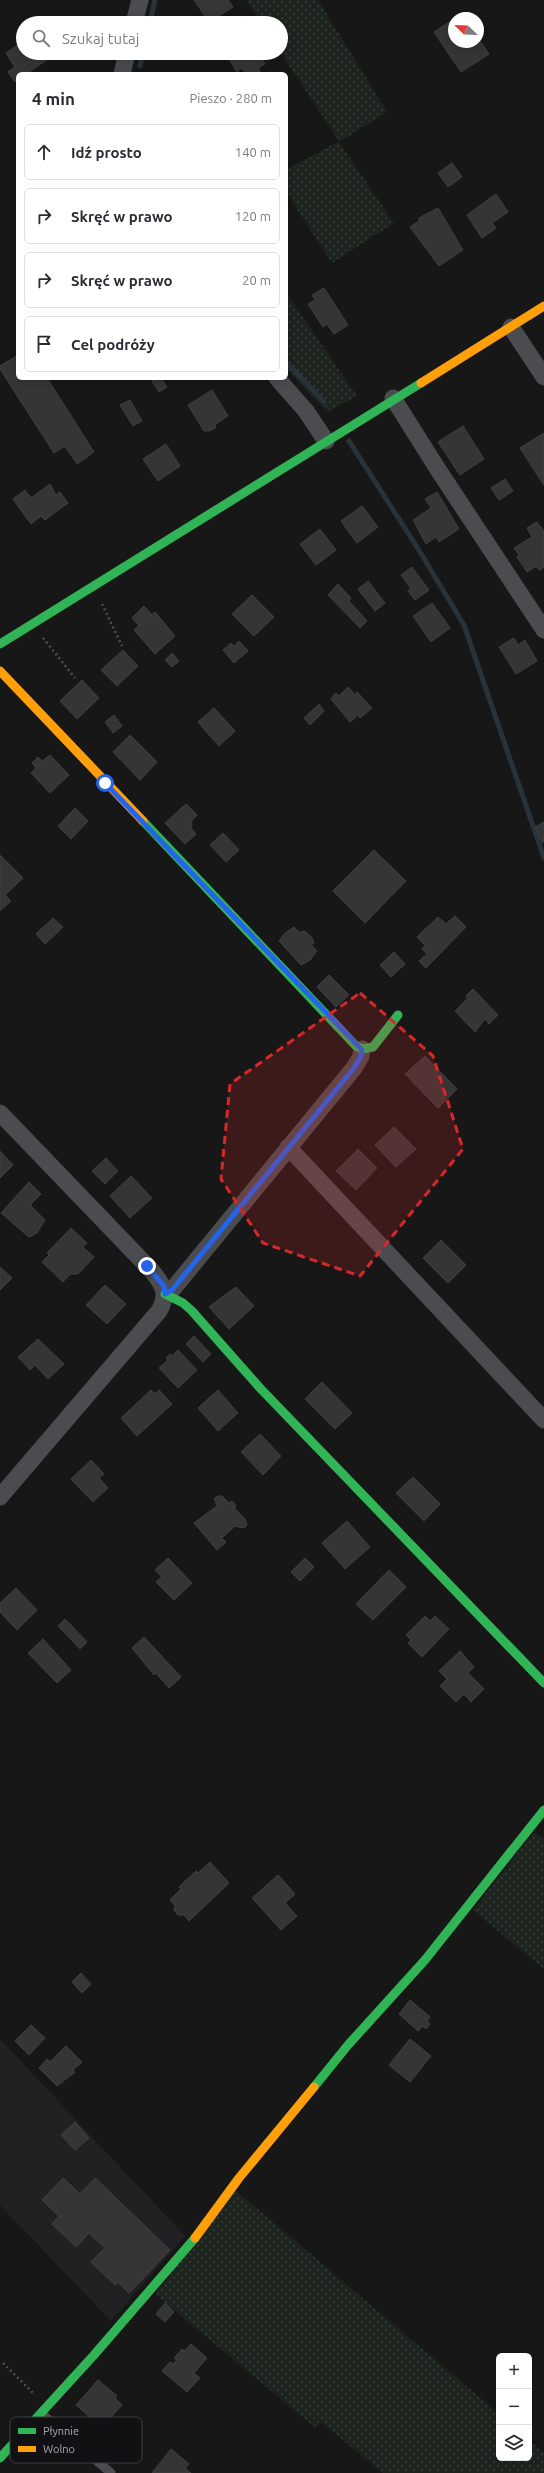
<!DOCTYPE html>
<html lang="pl">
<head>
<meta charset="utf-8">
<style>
  :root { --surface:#fff; --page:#f7f7f7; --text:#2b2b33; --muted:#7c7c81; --line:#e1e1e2 }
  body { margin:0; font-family:Ubuntu,sans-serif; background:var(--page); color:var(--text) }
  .controls { position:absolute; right:12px; bottom:12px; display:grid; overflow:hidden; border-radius:6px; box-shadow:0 2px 10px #0003 }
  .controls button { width:36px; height:36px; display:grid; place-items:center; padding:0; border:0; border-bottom:1px solid var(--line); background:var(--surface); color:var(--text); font:20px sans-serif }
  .compass { position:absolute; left:448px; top:12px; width:36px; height:36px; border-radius:50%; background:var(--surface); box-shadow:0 2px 10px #0003; rotate:293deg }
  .stop { position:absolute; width:12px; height:12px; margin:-9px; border:3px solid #2563eb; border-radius:50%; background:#fff }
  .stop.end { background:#2563eb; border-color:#fff; box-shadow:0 1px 4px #0008 }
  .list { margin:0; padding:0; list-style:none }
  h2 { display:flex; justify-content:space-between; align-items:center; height:52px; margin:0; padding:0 16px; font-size:17px }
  h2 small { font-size:13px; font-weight:400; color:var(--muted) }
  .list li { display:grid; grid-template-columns:26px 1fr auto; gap:12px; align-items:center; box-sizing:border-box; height:56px; margin:0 8px 8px; padding:0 8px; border:1px solid var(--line); border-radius:6px }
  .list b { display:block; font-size:15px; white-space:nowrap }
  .list em { font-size:13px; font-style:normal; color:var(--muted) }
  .icon { flex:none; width:22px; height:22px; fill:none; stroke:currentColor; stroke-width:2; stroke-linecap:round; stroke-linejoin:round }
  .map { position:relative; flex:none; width:544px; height:2473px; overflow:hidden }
  .search { position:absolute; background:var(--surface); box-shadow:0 2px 10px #0003; left:16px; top:16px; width:272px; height:44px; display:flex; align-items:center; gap:10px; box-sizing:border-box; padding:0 14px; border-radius:22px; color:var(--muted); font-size:15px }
  .panel { position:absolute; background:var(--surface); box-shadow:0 2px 10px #0003; left:16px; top:72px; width:272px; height:308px; border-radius:6px }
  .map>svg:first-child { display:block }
  .built { fill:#212123 }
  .grass { fill:url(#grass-dots) }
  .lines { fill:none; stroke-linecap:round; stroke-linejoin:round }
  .stream { stroke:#2a3239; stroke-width:5 }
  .building { fill:#353536; stroke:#3f4043 }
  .path { stroke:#4d4e52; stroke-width:2.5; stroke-dasharray:2 3; stroke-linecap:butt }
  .lane { stroke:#4b4c50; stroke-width:9 }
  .street { stroke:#4b4c50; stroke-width:17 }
  .fast { stroke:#30b455; stroke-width:9 }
  .slow { stroke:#ff9f0a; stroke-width:9 }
  .route { stroke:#2563eb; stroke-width:5 }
  .marked { fill:#d62828; fill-opacity:0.2; stroke:#d62828; stroke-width:3; stroke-dasharray:8 5; stroke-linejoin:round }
  .key { fill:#111113; stroke:#3e4045; stroke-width:1 }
  .key-label { font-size:11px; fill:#a8adb8 }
</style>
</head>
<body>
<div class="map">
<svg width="544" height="2473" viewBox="0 0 544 2473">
  <defs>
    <pattern id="grass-dots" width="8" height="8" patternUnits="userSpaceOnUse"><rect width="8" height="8" fill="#1d241e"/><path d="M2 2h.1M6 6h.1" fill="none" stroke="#3b413d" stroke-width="1.8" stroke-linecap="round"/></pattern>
  </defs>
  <rect width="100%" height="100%" fill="#171717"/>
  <polygon class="built" points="0,2039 185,2236 111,2321 0,2205"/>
  <g class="grass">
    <polygon points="246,0 318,0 387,112 339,142 394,223 332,263 286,192 286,170 339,141 281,53 281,23 262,23"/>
    <polygon points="286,293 357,396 327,412 286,368"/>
    <polygon points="534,1832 544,1840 544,1969 473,1910"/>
    <polygon points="235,2190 499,2414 499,2458 529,2458 529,2440 544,2453 544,2473 383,2473 320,2421 316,2428 155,2294"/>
  </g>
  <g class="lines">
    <g class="stream">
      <polyline points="150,23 155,0"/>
      <polyline points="140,66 143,53"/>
      <polyline points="286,362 324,402"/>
      <polyline points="349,441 417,547 464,625 544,858"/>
    </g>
  </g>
  <g class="building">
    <polygon points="194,0 228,0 233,7 209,22"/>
    <polygon points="454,19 454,42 478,42 478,38 489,54 461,72 434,32"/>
    <polygon points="23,41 23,53 54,55 26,74 18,74 18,80 15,82 8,72 15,67 6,53"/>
    <polygon points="232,53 264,53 267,58 263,60 265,64 258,68 260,72 246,74 242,68 237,72 227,56"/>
    <polygon points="452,163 462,177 448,187 438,173"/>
    <polygon points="496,194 508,212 492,223 496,228 482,238 467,215"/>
    <polygon points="438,208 463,250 439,266 410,227 419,221 419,218"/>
    <polygon points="324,288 348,325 334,334 327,324 323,327 308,304 315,300 312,295"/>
    <polygon points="18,355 18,378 47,378 94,452 77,464 65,446 54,453 0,369 0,366"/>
    <polygon points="157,378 161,378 167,387 159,392 152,381"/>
    <polygon points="212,390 228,416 216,424 215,428 209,431 204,431 188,405"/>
    <polygon points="130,400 142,421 133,426 120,405"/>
    <polygon points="463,426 484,459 460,475 438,442"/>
    <polygon points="544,433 544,472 538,476 520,448"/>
    <polygon points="166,444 180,466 158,481 143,459"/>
    <polygon points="544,472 544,485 538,476"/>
    <polygon points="505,479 513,491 499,500 491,488"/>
    <polygon points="50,484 56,495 60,492 68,503 45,520 41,516 31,524 13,499 25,490 31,498"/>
    <polygon points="437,492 459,529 439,542 436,537 426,544 413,520 431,508 425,499"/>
    <polygon points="362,506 378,527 357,543 341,521"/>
    <polygon points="537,522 544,531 544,567 539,570 536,566 527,572 517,557 519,555 514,548 532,537 527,528"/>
    <polygon points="320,529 336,550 316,565 300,544"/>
    <polygon points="412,567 429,590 415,600 408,591 411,589 401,575"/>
    <polygon points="368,581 385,603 375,611 358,589"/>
    <polygon points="338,584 351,598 349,601 367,621 360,628 328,595"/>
    <polygon points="252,595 274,617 254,636 232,614"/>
    <polygon points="432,603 450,628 431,642 413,616"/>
    <polygon points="144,606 152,615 139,626 132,618"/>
    <polygon points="155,612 175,636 155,654 134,630"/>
    <polygon points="514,638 518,645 525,640 537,661 516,674 499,647"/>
    <polygon points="239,641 248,651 234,663 223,650 231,643 234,646"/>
    <polygon points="123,650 138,666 117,686 101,670"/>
    <polygon points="172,653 179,661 172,667 165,660"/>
    <polygon points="82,680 99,698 77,719 60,701"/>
    <polygon points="348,687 355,695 357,692 372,708 360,718 358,715 350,722 331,699 336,693 339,696"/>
    <polygon points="319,704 324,711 310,725 304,718"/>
    <polygon points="214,708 235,731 219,746 198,722"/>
    <polygon points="114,715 122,726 113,733 105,722"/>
    <polygon points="130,735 157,762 140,780 113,752"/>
    <polygon points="50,755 69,775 50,793 31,773 36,768 32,763 38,757 42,761"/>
    <polygon points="186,804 197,815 192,820 191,828 196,834 185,844 165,823"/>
    <polygon points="75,808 88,821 71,839 58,826"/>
    <polygon points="544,822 544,842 542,842 535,827"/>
    <polygon points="223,833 239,850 226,862 210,845"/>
    <polygon points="374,850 406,881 365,923 333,891"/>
    <polygon points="0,855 23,878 5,895 11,901 0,911"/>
    <polygon points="455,916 466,927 426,968 419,961 427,954 422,949 425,945 417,937 438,917 446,924"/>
    <polygon points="53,918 63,927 45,944 36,934"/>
    <polygon points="294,927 300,933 302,931 306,932 312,938 314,943 311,945 317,951 310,960 301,965 279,941 285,933"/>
    <polygon points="394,952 405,964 391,977 380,965"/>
    <polygon points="329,975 349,995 336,1007 317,987"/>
    <polygon points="473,989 498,1015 489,1024 485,1019 475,1032 455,1011 468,998 466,996"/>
    <polygon points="425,1056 457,1089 438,1108 405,1074"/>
    <polygon points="394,1127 416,1149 396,1167 375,1145"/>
    <polygon points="358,1149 377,1168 356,1190 336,1171"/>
    <polygon points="0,1151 13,1165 0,1178"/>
    <polygon points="106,1158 118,1171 105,1184 92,1171"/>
    <polygon points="131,1176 152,1198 130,1218 110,1196"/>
    <polygon points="29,1182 41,1194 30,1205 45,1220 37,1233 29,1237 1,1213"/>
    <polygon points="71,1228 87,1243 83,1247 94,1257 78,1274 70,1274 63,1282 42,1262 49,1255 47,1253"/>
    <polygon points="441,1240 466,1265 448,1283 423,1258"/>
    <polygon points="0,1267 12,1278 0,1290"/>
    <polygon points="105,1285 126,1304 107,1324 86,1305"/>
    <polygon points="236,1287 254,1306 229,1329 209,1307"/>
    <polygon points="194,1336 211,1354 203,1362 186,1344"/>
    <polygon points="38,1339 64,1364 48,1379 35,1365 30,1370 18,1357"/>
    <polygon points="178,1350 197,1370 178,1388 159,1368 168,1360 166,1358 170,1354 172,1356"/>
    <polygon points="322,1382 352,1413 335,1429 305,1399"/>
    <polygon points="151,1390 155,1394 159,1390 172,1404 137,1436 121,1418"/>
    <polygon points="218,1390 238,1413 218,1431 198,1408"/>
    <polygon points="260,1434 281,1456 263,1475 241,1452"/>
    <polygon points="91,1460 104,1474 99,1478 108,1488 93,1502 71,1479"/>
    <polygon points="413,1477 440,1504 424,1521 396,1493"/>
    <polygon points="217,1496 222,1496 229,1503 232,1501 236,1506 234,1508 245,1519 247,1525 244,1528 235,1526 223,1537 220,1536 226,1542 217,1550 194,1523 217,1506 214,1499"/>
    <polygon points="347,1521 370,1547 345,1569 322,1543"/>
    <polygon points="168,1558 192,1583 174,1600 156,1582 162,1577 155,1570"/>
    <polygon points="305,1558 314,1567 300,1581 291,1572"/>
    <polygon points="389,1570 406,1587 373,1620 356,1604"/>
    <polygon points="16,1588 37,1610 17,1630 0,1612 0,1603"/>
    <polygon points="425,1616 430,1621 435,1616 449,1629 422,1657 408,1643 411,1640 406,1635"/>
    <polygon points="65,1619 87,1642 80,1649 58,1626"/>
    <polygon points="144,1637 181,1677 169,1688 156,1673 154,1675 132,1648"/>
    <polygon points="43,1639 71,1670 57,1683 28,1653"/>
    <polygon points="460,1651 474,1667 468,1673 484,1689 471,1702 464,1694 456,1702 440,1686 447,1679 439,1671"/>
    <polygon points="210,1862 229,1883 189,1921 184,1915 178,1915 174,1910 175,1906 170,1900 181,1889 179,1887 196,1871 198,1873"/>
    <polygon points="278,1875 295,1894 285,1903 297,1916 281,1930 252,1898"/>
    <polygon points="81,1973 91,1984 82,1993 72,1982"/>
    <polygon points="410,2000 430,2017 427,2021 430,2024 426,2029 423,2026 418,2031 399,2014"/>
    <polygon points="31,2025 45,2038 29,2055 15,2041"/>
    <polygon points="410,2039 431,2056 410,2082 389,2065"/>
    <polygon points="66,2046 82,2062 73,2070 75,2072 57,2086 39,2068 47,2059 50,2062"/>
    <polygon points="75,2122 89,2138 75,2150 61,2135"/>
    <polygon points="63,2178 80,2194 95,2178 170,2250 129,2293 118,2282 115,2285 91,2262 105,2248 89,2233 76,2247 52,2224 59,2216 42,2200"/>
    <polygon points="165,2303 174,2312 165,2322 156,2314"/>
    <polygon points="191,2344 207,2358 194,2373 200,2378 187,2392 162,2371 170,2362 173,2364 177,2360 174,2358 182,2349 184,2351"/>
    <polygon points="98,2380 117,2396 115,2398 122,2405 104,2425 94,2416 91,2418 76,2405"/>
    <polygon points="171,2449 189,2464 185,2468 191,2473 152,2473"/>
  </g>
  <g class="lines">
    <g class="path">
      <polyline points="102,604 122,646"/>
      <polyline points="43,638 75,678"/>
      <polyline points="3,2363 34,2394"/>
    </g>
    <polyline class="lane" points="41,2413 111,2473"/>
    <g class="street">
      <polyline points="134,23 140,0"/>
      <polyline points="122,74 127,53"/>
      <polyline points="511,327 544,377"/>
      <polyline points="277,378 306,411 326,441"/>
      <polyline points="393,398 437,468 544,630"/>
      <path d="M 0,1113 L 151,1270 C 163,1284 169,1294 159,1311 L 0,1497"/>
      <polyline points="288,1147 544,1420"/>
      <polyline points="165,1294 172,1290 354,1068 361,1056 362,1049"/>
    </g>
    <g class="fast">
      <polyline points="0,644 421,383"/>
      <polyline points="143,821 356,1046 362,1049 373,1047 398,1015"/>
      <polyline points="165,1294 183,1303 192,1311 260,1388 544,1683"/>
      <polyline points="314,2087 348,2045 425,1960 544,1810"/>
      <polyline points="0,2458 94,2355 195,2238"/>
    </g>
    <g class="slow">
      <polyline points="421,383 544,306"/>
      <polyline points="0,671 143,821"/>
      <polyline points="195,2238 239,2178 314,2087"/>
    </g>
  </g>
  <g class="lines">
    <polyline class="route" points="105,783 362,1050 361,1056 354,1068 172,1290 165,1294 164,1286 147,1266"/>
  </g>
  <path class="marked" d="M 360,993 L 433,1056 L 463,1149 L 360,1276 L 263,1243 L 221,1179 L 230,1084 Z"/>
  <rect x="10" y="2417" width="132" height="46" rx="6" class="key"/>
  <rect x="18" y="2428" width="18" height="6" fill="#30b455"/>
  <rect x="18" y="2446" width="18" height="6" fill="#ff9f0a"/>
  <g class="key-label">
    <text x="43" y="2435">Płynnie</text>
    <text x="43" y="2453">Wolno</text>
  </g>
</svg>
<div class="controls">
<button>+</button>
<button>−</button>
<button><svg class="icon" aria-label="layers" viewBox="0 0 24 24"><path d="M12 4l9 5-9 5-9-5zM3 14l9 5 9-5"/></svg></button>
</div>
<svg class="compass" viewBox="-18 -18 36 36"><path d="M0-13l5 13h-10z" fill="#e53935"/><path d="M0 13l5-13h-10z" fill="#7c7c81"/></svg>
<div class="stop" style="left:105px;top:783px"></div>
<div class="stop end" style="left:147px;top:1266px"></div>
<div class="search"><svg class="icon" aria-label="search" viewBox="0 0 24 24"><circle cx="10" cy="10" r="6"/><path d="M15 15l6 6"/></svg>Szukaj tutaj</div>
<section class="panel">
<h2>4 min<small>Pieszo · 280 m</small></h2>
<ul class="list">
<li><svg class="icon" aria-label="ahead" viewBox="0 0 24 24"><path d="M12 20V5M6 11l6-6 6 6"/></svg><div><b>Idź prosto</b></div><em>140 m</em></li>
<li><svg class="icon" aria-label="right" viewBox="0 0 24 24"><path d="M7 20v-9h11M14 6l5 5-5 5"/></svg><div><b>Skręć w prawo</b></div><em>120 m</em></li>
<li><svg class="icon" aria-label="right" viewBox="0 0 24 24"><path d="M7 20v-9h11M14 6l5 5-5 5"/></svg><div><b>Skręć w prawo</b></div><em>20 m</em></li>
<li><svg class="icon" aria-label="arrive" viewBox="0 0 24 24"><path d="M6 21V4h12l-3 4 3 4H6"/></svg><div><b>Cel podróży</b></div></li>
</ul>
</section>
</div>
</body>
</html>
